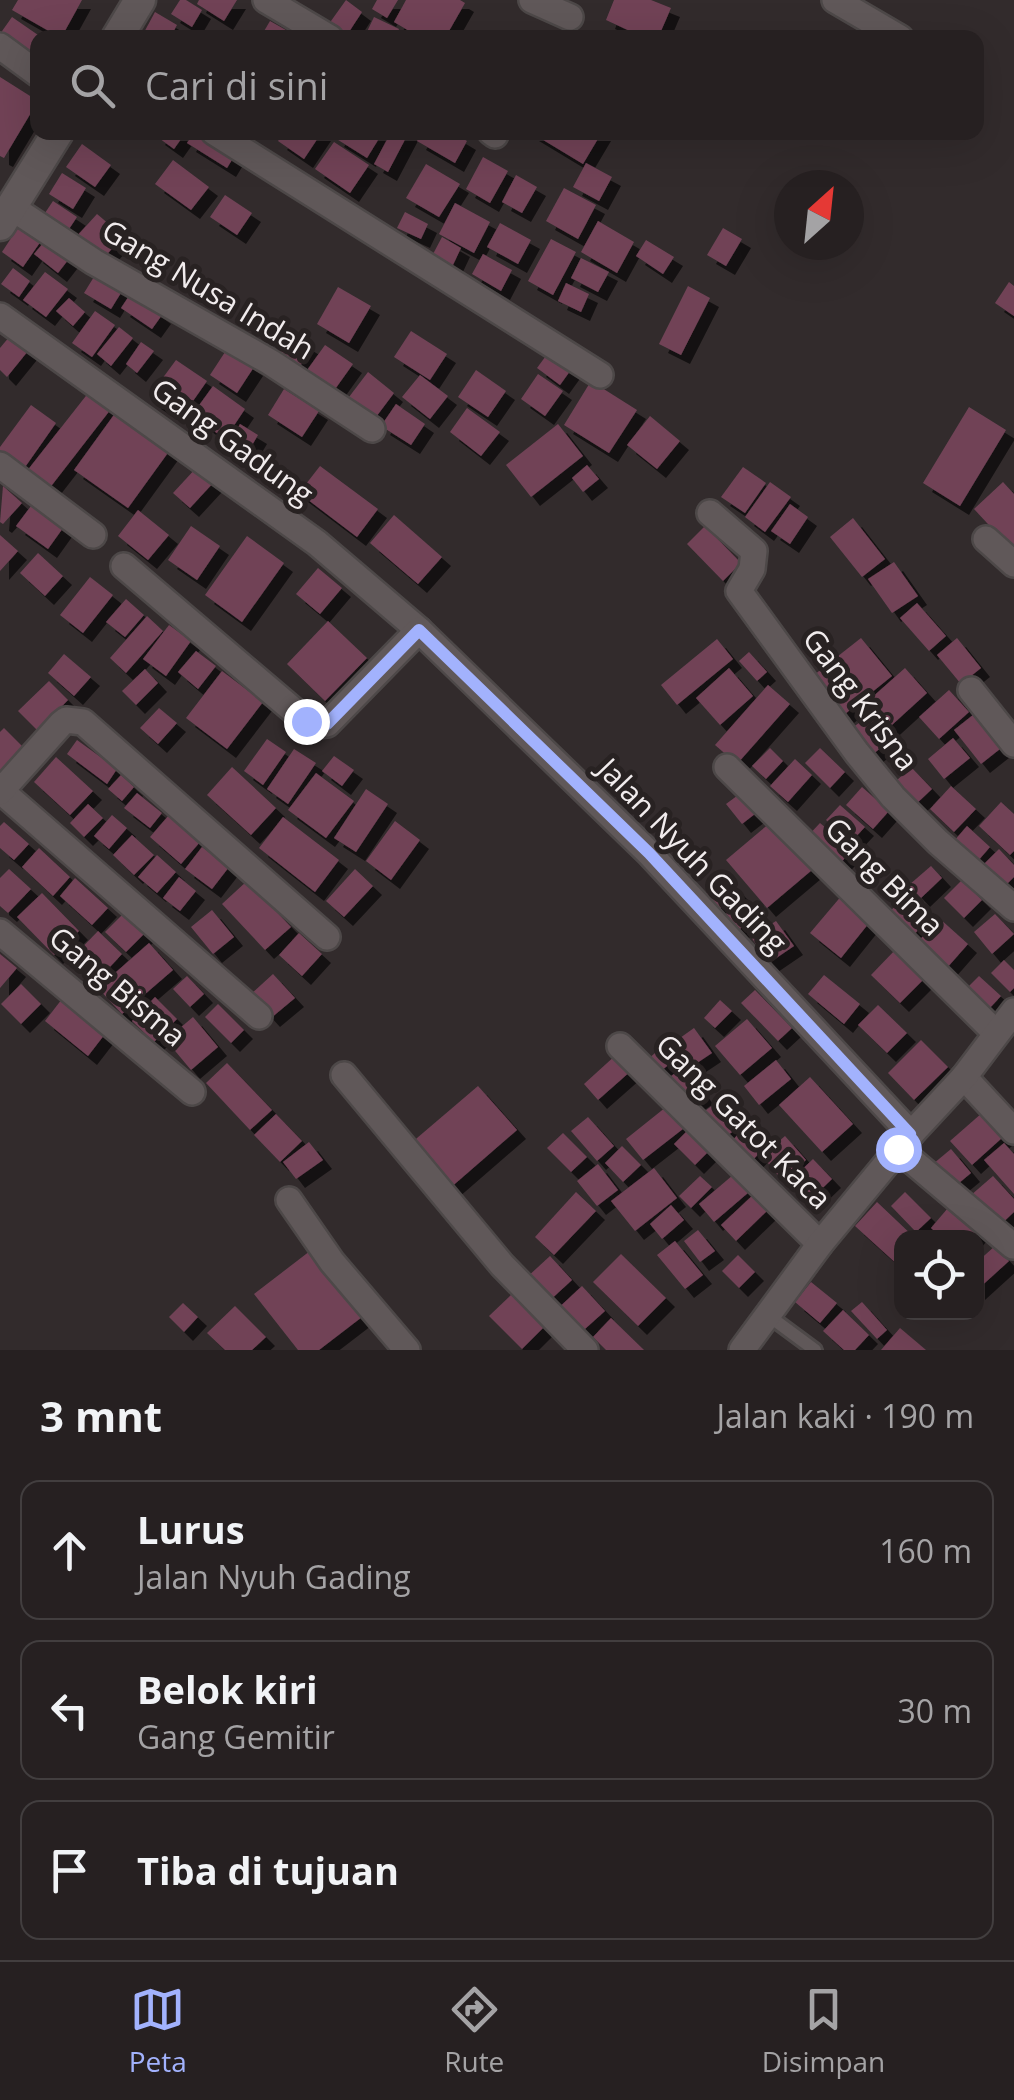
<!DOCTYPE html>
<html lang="id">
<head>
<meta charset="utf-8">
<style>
  :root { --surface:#262021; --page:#322d2e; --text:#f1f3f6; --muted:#a4a3a5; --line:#423e3f; --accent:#a2b2fd }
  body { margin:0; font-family:"Open Sans",sans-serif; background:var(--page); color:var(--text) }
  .controls { position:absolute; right:30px; bottom:30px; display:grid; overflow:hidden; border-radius:20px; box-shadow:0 10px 40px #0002 }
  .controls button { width:90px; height:90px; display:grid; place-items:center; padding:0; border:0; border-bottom:2px solid var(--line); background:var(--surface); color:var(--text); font:50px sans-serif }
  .compass { position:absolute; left:774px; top:170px; width:90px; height:90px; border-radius:50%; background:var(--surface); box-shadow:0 10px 40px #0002; rotate:27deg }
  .stop { position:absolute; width:30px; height:30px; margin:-22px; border:8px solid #a2b2fd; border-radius:50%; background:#fff }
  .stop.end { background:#a2b2fd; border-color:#fff; box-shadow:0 2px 10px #0008 }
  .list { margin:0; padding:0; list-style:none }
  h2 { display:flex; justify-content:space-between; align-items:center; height:130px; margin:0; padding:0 40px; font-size:42px }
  h2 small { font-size:32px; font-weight:400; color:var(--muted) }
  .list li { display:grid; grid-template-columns:65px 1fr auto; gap:30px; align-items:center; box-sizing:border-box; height:140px; margin:0 20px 20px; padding:0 20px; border:2px solid var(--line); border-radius:20px }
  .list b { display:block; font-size:38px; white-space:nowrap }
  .list p { margin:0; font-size:32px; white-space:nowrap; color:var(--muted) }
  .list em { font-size:32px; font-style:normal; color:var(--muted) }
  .icon { flex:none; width:55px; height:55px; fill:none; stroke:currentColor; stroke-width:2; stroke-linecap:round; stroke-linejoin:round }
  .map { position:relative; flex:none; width:1014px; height:1350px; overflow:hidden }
  .search { position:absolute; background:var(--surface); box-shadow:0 10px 40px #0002; left:30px; right:30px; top:30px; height:110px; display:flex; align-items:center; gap:25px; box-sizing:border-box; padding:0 35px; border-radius:20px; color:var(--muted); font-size:38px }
  .sheet { height:610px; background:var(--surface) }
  nav { display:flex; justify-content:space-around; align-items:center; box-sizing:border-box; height:140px; border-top:2px solid var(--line); background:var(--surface); font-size:28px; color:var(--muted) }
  nav a { display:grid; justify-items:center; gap:5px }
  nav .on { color:var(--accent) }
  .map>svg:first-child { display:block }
  .building { fill:#714357; filter:url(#shadow) }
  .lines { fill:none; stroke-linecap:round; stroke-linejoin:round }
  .service-casing { stroke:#4d4848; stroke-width:18 }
  .minor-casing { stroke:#4d4848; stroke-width:30 }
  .secondary-casing { stroke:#4d4848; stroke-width:35 }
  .service { stroke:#605859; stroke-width:12 }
  .minor { stroke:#605859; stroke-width:25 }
  .secondary { stroke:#605859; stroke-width:30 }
  .route { stroke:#a2b2fd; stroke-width:12 }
  .labels { text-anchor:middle; stroke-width:10; stroke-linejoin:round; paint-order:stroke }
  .street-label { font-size:30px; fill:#f1eced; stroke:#282222 }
</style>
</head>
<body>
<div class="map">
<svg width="1014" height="1350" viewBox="0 0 1014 1350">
  <defs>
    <filter id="shadow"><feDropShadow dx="9" dy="9" stdDeviation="0" flood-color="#0009"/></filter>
  </defs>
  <rect width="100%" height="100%" fill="#322b2c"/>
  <g class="building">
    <polygon points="18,0 82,0 61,38 12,10"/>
    <polygon points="180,0 186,0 202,10 192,27 171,14"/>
    <polygon points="199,0 237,0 224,21 197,4"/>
    <polygon points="346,0 362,12 345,38 339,38 326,28"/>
    <polygon points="377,0 398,0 387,18 372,9"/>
    <polygon points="406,0 460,0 465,3 445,38 421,38 394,22"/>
    <polygon points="614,0 651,0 671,8 658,38 645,38 606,20"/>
    <polygon points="155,12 177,25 170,38 141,38"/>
    <polygon points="12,17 38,35 38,70 0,34"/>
    <polygon points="374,17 399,29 395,38 364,38"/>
    <polygon points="270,21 300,38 260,38"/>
    <polygon points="0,77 38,101 4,158 0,156"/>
    <polygon points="159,132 186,132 174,149 156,136"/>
    <polygon points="194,132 210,132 238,150 227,168 187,143"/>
    <polygon points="284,132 322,132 304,159 278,141"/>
    <polygon points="339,132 383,132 367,158 335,138"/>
    <polygon points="391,132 409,132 388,172 374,164"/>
    <polygon points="422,132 452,132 467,141 455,163 417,141"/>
    <polygon points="530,132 602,132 583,164"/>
    <polygon points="334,142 369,165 350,193 315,169"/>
    <polygon points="82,144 111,165 95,187 66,167"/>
    <polygon points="483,157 508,171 490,203 466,189"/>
    <polygon points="173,160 209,187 191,210 155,184"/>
    <polygon points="586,163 612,177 599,201 573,187"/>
    <polygon points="426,164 460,184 439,217 406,198"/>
    <polygon points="62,173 86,188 73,209 49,194"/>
    <polygon points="516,175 537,187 522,213 502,202"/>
    <polygon points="564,188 596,205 578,239 546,221"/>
    <polygon points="225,195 252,213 237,235 210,217"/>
    <polygon points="53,201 77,217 67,232 43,216"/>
    <polygon points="455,203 490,222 474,253 439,234"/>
    <polygon points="405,212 428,224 421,239 397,228"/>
    <polygon points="97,214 123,236 103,259 76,237"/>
    <polygon points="598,221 634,242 617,273 581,252"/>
    <polygon points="500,223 531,240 518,264 487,247"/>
    <polygon points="19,226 41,241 23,267 2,252"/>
    <polygon points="723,228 742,239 726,266 707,255"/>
    <polygon points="49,236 72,255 58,273 34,254"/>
    <polygon points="442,237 461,248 452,267 432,256"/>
    <polygon points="551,239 576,252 553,295 528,281"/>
    <polygon points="646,240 674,257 663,274 636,256"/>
    <polygon points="483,254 512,270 501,291 472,274"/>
    <polygon points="581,258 609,272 598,292 571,278"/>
    <polygon points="13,268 30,281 19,297 1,284"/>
    <polygon points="45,272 68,289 46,317 23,300"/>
    <polygon points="97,272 124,288 111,309 84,293"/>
    <polygon points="1009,282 1014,286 1014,316 995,303"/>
    <polygon points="566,283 589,294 581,312 558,301"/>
    <polygon points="688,286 710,298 681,355 659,344"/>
    <polygon points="338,287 371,306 349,343 317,324"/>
    <polygon points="131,293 162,315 152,329 121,308"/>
    <polygon points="69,298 85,312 73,326 56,311"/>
    <polygon points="95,311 115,325 92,357 72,343"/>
    <polygon points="119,327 133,338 111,366 97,354"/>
    <polygon points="411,331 447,354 430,380 394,357"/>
    <polygon points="289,333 312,347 299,368 276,353"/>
    <polygon points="10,336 28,351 7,377 0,370 0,348"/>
    <polygon points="141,342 154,351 137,373 126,364"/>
    <polygon points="325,345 353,364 333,392 305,373"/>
    <polygon points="227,349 254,367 237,393 210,375"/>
    <polygon points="551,349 573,367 560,385 537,368"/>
    <polygon points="176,360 207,381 193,401 162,379"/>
    <polygon points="476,370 506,391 488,417 458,397"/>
    <polygon points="368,372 394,393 373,421 346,401"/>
    <polygon points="538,374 563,391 545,416 521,399"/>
    <polygon points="420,375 448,396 430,419 402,397"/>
    <polygon points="591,381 637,410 609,453 564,425"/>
    <polygon points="161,386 185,401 175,415 152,400"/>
    <polygon points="213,386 245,409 225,439 192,415"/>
    <polygon points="284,389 319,411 302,437 268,415"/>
    <polygon points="89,392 111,409 45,494 23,476"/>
    <polygon points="396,404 425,424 411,445 381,426"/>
    <polygon points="31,405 56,423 23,470 0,453 0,447"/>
    <polygon points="969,407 1006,430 960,506 923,483"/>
    <polygon points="467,408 500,432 481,456 450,432"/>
    <polygon points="116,412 170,450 128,508 74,470"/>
    <polygon points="650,416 680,441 657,469 627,445"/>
    <polygon points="240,424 258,435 245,457 227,446"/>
    <polygon points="558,424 583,456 531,497 506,465"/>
    <polygon points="587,465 599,479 583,492 572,478"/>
    <polygon points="320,466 378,509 357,537 299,493"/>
    <polygon points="197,467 214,482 190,508 173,493"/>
    <polygon points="743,467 766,483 745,513 721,497"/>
    <polygon points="770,482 791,497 765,532 745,517"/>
    <polygon points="1003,482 1014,494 1014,552 974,509"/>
    <polygon points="3,486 22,503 3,524 0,522"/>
    <polygon points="790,504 808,517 790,544 771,531"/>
    <polygon points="31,506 63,528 48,549 16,526"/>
    <polygon points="138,510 169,535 148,560 118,536"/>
    <polygon points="394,515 442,557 418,584 370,543"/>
    <polygon points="853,518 885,559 862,577 830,537"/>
    <polygon points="191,526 220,546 197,580 168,560"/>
    <polygon points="705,526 741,563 723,581 687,544"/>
    <polygon points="0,535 18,551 0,571"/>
    <polygon points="247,536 284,563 242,622 205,595"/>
    <polygon points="38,553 63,576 45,596 20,573"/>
    <polygon points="894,562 918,596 892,613 868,579"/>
    <polygon points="318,568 342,588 320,614 296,594"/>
    <polygon points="90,577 113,595 83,633 60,615"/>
    <polygon points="126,599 144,615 125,637 106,622"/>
    <polygon points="917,603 946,636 929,651 900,618"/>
    <polygon points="147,616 163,631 126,673 110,658"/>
    <polygon points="328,621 367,658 325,701 287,664"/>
    <polygon points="169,625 191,641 166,676 143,659"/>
    <polygon points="861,638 892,676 845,714 814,675"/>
    <polygon points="957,638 981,668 961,684 937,655"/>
    <polygon points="717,639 733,659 677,705 661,685"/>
    <polygon points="196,651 216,666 198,689 178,672"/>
    <polygon points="749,652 767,672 757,681 739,661"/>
    <polygon points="64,654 91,677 74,696 48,673"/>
    <polygon points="729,668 753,696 720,725 696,698"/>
    <polygon points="905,668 927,693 882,734 859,709"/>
    <polygon points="145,669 158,683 136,705 122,691"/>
    <polygon points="222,671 263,702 227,749 186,718"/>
    <polygon points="49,681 68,700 38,731 18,711"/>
    <polygon points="768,685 790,704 737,764 715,745"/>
    <polygon points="949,690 969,712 939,739 919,717"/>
    <polygon points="159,708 177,723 158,744 140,728"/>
    <polygon points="978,711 1005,745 981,764 954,730"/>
    <polygon points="866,718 886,744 869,757 849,730"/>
    <polygon points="4,728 27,751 0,778 0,732"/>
    <polygon points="953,738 970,758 944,779 928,759"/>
    <polygon points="267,739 286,752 263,785 244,771"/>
    <polygon points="77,740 117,769 107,784 67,754"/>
    <polygon points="770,748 783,761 766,779 752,766"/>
    <polygon points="820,748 845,772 830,788 805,763"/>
    <polygon points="294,749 316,763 288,804 267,789"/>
    <polygon points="334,756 354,770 342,786 322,771"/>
    <polygon points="56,757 93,791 70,815 34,782"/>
    <polygon points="795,759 812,775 788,802 770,786"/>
    <polygon points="232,767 276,808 251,835 207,795"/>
    <polygon points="911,767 932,789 915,805 894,783"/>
    <polygon points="316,773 354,801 326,838 288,810"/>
    <polygon points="121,775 134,787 122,801 108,789"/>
    <polygon points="951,786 976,809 954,832 930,809"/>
    <polygon points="862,787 889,811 873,829 846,805"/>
    <polygon points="366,789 388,804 356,852 334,838"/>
    <polygon points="745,790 760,810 742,824 726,804"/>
    <polygon points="137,793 162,813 150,828 124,808"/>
    <polygon points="1001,802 1014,814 1014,851 1010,855 979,826"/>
    <polygon points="88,804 103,818 84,837 70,823"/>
    <polygon points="840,805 865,827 851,842 826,820"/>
    <polygon points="112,815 127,828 109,849 94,836"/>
    <polygon points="169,815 200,842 181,864 150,837"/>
    <polygon points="283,817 339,860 315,892 259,848"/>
    <polygon points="395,821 420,840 391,880 366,861"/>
    <polygon points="4,822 29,844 14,860 0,848 0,826"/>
    <polygon points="771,822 812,870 767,908 726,860"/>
    <polygon points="820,823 852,850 838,866 806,838"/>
    <polygon points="967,826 990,847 977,862 954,841"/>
    <polygon points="132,835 154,855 134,875 113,855"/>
    <polygon points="202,847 229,867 212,889 185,869"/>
    <polygon points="39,848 70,877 53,896 22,867"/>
    <polygon points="999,849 1014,865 1014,877 1001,890 980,868"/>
    <polygon points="157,855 176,872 157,893 138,877"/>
    <polygon points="931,866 942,878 921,898 909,885"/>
    <polygon points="9,869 31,889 8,913 0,906 0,878"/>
    <polygon points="355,869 373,886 344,917 326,901"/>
    <polygon points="724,876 739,891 720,909 706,894"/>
    <polygon points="179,877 196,891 180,911 163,898"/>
    <polygon points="75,878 108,908 92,925 60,896"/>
    <polygon points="962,880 982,900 964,918 944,898"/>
    <polygon points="247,881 291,927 265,950 222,904"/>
    <polygon points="42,893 79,931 54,955 17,917"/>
    <polygon points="843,894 873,918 841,958 810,933"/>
    <polygon points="905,897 928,921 910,938 887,914"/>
    <polygon points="743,899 757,913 740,929 726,914"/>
    <polygon points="212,910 234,937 213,954 191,927"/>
    <polygon points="124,913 145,933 126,952 105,932"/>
    <polygon points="995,914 1014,934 992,954 974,932"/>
    <polygon points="939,918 968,944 946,969 917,943"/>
    <polygon points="776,921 794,946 769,963 751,937"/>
    <polygon points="98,931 122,954 95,983 71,959"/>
    <polygon points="299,933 322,954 302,976 279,955"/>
    <polygon points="149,943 173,970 122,1014 98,988"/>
    <polygon points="897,948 926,977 900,1003 871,975"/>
    <polygon points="0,954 17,968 0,988"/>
    <polygon points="1004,960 1014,970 1014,988 1010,992 991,973"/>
    <polygon points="273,974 295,998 271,1018 250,995"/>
    <polygon points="824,975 860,1004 844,1024 808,994"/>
    <polygon points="187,976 204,994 190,1007 173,989"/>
    <polygon points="979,976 1001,996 988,1010 966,989"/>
    <polygon points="21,984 41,1004 21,1024 1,1004"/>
    <polygon points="755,990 792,1028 778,1041 741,1003"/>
    <polygon points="155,997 177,1019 154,1042 132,1021"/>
    <polygon points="62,999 105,1034 88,1056 45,1021"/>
    <polygon points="720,1000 732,1011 715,1028 704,1018"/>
    <polygon points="218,1004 244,1030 231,1043 205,1017"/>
    <polygon points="878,1005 907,1033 887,1053 858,1025"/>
    <polygon points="193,1017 218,1047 191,1070 166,1040"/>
    <polygon points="747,1019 772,1048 740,1075 715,1046"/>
    <polygon points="694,1028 712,1053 691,1067 673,1043"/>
    <polygon points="921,1040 948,1067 914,1100 888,1073"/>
    <polygon points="664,1045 676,1059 657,1074 646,1061"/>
    <polygon points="617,1054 632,1070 598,1100 584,1084"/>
    <polygon points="776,1060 791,1079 759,1105 744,1086"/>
    <polygon points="227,1063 272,1110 250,1130 206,1083"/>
    <polygon points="683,1067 704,1095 686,1108 666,1080"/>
    <polygon points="810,1077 853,1124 822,1152 779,1105"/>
    <polygon points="478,1086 517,1130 449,1189 410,1144"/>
    <polygon points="722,1098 742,1125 721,1140 701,1114"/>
    <polygon points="671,1103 688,1125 643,1160 626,1139"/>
    <polygon points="982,1113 1003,1137 972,1165 950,1141"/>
    <polygon points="276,1114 302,1141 280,1162 254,1135"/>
    <polygon points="588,1117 614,1146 597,1161 571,1131"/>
    <polygon points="745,1127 765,1147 750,1163 730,1143"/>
    <polygon points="689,1129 711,1149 695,1165 674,1144"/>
    <polygon points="563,1133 587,1157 571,1172 547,1148"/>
    <polygon points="785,1136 806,1160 782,1180 762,1156"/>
    <polygon points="309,1142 323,1160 296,1179 283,1162"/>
    <polygon points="1004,1143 1014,1154 1014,1194 984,1160"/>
    <polygon points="622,1146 641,1165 623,1182 605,1163"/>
    <polygon points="951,1149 971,1173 953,1188 933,1164"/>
    <polygon points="813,1159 832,1179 807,1203 788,1183"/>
    <polygon points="598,1164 618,1190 597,1206 577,1181"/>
    <polygon points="654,1168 677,1198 635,1231 611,1201"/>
    <polygon points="733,1175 749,1192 714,1222 699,1204"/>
    <polygon points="700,1176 712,1187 691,1208 679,1196"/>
    <polygon points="993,1176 1014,1199 1014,1212 998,1227 970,1196"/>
    <polygon points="576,1192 596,1211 554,1255 535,1237"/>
    <polygon points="905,1192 931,1218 916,1232 891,1206"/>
    <polygon points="754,1194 769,1209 736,1241 721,1225"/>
    <polygon points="877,1202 915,1238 902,1238 902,1261 898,1265 855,1226"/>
    <polygon points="953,1202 982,1227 973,1238 942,1238 931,1228"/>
    <polygon points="671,1205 684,1220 662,1239 650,1224"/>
    <polygon points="698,1230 715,1251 700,1262 684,1241"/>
    <polygon points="675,1241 703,1275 685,1289 657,1255"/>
    <polygon points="995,1246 1009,1261 976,1291 976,1263"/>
    <polygon points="310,1251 362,1317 319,1350 298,1350 254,1294"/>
    <polygon points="621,1254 666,1298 638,1326 593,1282"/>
    <polygon points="738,1255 755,1272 739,1288 722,1271"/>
    <polygon points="550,1256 572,1280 547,1303 525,1279"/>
    <polygon points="811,1282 837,1303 820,1323 795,1302"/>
    <polygon points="582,1286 605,1311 576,1337 553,1313"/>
    <polygon points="512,1294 544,1327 522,1349 489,1316"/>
    <polygon points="862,1302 887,1330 877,1339 851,1311"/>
    <polygon points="183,1303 198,1317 184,1332 169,1317"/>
    <polygon points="235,1306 266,1337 252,1350 225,1350 207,1333"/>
    <polygon points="843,1310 869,1335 855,1350 844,1350 823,1331"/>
    <polygon points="611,1318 644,1350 606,1350 593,1337"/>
    <polygon points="900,1328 926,1350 881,1350"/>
  </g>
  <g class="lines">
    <g class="service-casing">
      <polyline id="service" points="769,1316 815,1350"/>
    </g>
    <g class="minor-casing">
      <g id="minor">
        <polyline points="266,0 330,38"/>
        <polyline points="532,0 570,17"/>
        <polyline points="835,0 900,38"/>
        <polyline points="0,46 38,74"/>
        <polyline points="214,132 600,375"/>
        <polyline points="491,132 495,135"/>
        <polyline points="11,207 94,262 270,362 372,429"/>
        <polyline points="0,316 317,543 419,630 649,853 911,1134"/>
        <polyline points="0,465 93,535"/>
        <polyline points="710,513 754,551 752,569 739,591 857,753 893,797 938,842 1014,908"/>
        <polyline points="986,539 1014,564"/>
        <polyline points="124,566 306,721 316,725 327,724 419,630"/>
        <polyline points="971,690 1014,744"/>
        <polyline points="727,767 996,1033"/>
        <polyline points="1,791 259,1016"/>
        <polyline points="0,792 61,724 66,720 83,722 327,937"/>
        <polyline points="0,932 192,1092"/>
        <polyline points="620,1046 820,1244"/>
        <polyline points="344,1075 502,1265 585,1350"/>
        <polyline points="964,1077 1014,1131"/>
        <polyline points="898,1149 1013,1246"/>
        <polyline points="289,1200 332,1262 407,1350"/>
        <polyline points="742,1350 820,1244 911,1134 964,1077 1014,1011"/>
      </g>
    </g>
    <g class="secondary-casing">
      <g id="secondary">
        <polyline points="117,38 140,0"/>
        <polyline points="0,225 58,132"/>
      </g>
    </g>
    <use href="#service" class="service"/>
    <use href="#minor" class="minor"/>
    <use href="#secondary" class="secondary"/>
  </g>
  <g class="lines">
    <polyline class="route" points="306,721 316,726 327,724 419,630 649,853 910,1134 898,1149"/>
  </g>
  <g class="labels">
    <g class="street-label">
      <text transform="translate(208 290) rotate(31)" y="10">Gang Nusa Indah</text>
      <text transform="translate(232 442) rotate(36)" y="10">Gang Gadung</text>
      <text transform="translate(860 700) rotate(53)" y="10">Gang Krisna</text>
      <text transform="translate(692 856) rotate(46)" y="10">Jalan Nyuh Gading</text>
      <text transform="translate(884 877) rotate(45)" y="10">Gang Bima</text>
      <text transform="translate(117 987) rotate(40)" y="10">Gang Bisma</text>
      <text transform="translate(743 1122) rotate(45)" y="10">Gang Gatot Kaca</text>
    </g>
  </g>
</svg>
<div class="controls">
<button><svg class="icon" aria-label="locate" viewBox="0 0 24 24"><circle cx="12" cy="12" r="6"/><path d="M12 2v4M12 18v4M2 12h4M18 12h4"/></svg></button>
</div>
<svg class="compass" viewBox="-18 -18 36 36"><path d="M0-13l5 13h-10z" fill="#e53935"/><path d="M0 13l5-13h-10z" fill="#a4a3a5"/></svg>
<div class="stop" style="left:898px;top:1149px"></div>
<div class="stop end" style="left:306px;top:721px"></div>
<div class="search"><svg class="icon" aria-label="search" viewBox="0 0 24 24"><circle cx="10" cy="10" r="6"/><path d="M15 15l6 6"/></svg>Cari di sini</div>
</div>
<section class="sheet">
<h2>3 mnt<small>Jalan kaki · 190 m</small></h2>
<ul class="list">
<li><svg class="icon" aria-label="ahead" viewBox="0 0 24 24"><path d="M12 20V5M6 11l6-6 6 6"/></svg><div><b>Lurus</b><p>Jalan Nyuh Gading</p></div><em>160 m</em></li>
<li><svg class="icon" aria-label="left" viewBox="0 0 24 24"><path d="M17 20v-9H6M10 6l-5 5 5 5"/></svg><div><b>Belok kiri</b><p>Gang Gemitir</p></div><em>30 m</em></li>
<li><svg class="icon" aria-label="arrive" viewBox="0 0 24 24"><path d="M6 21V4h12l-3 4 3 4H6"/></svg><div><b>Tiba di tujuan</b></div></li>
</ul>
</section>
<nav>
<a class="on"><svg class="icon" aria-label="map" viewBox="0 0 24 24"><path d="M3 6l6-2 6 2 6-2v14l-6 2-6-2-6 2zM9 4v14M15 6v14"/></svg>Peta</a>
<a><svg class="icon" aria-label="directions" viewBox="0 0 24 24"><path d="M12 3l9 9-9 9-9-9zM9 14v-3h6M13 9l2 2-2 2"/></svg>Rute</a>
<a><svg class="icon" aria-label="saved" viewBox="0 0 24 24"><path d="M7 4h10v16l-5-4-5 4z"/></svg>Disimpan</a>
</nav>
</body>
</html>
